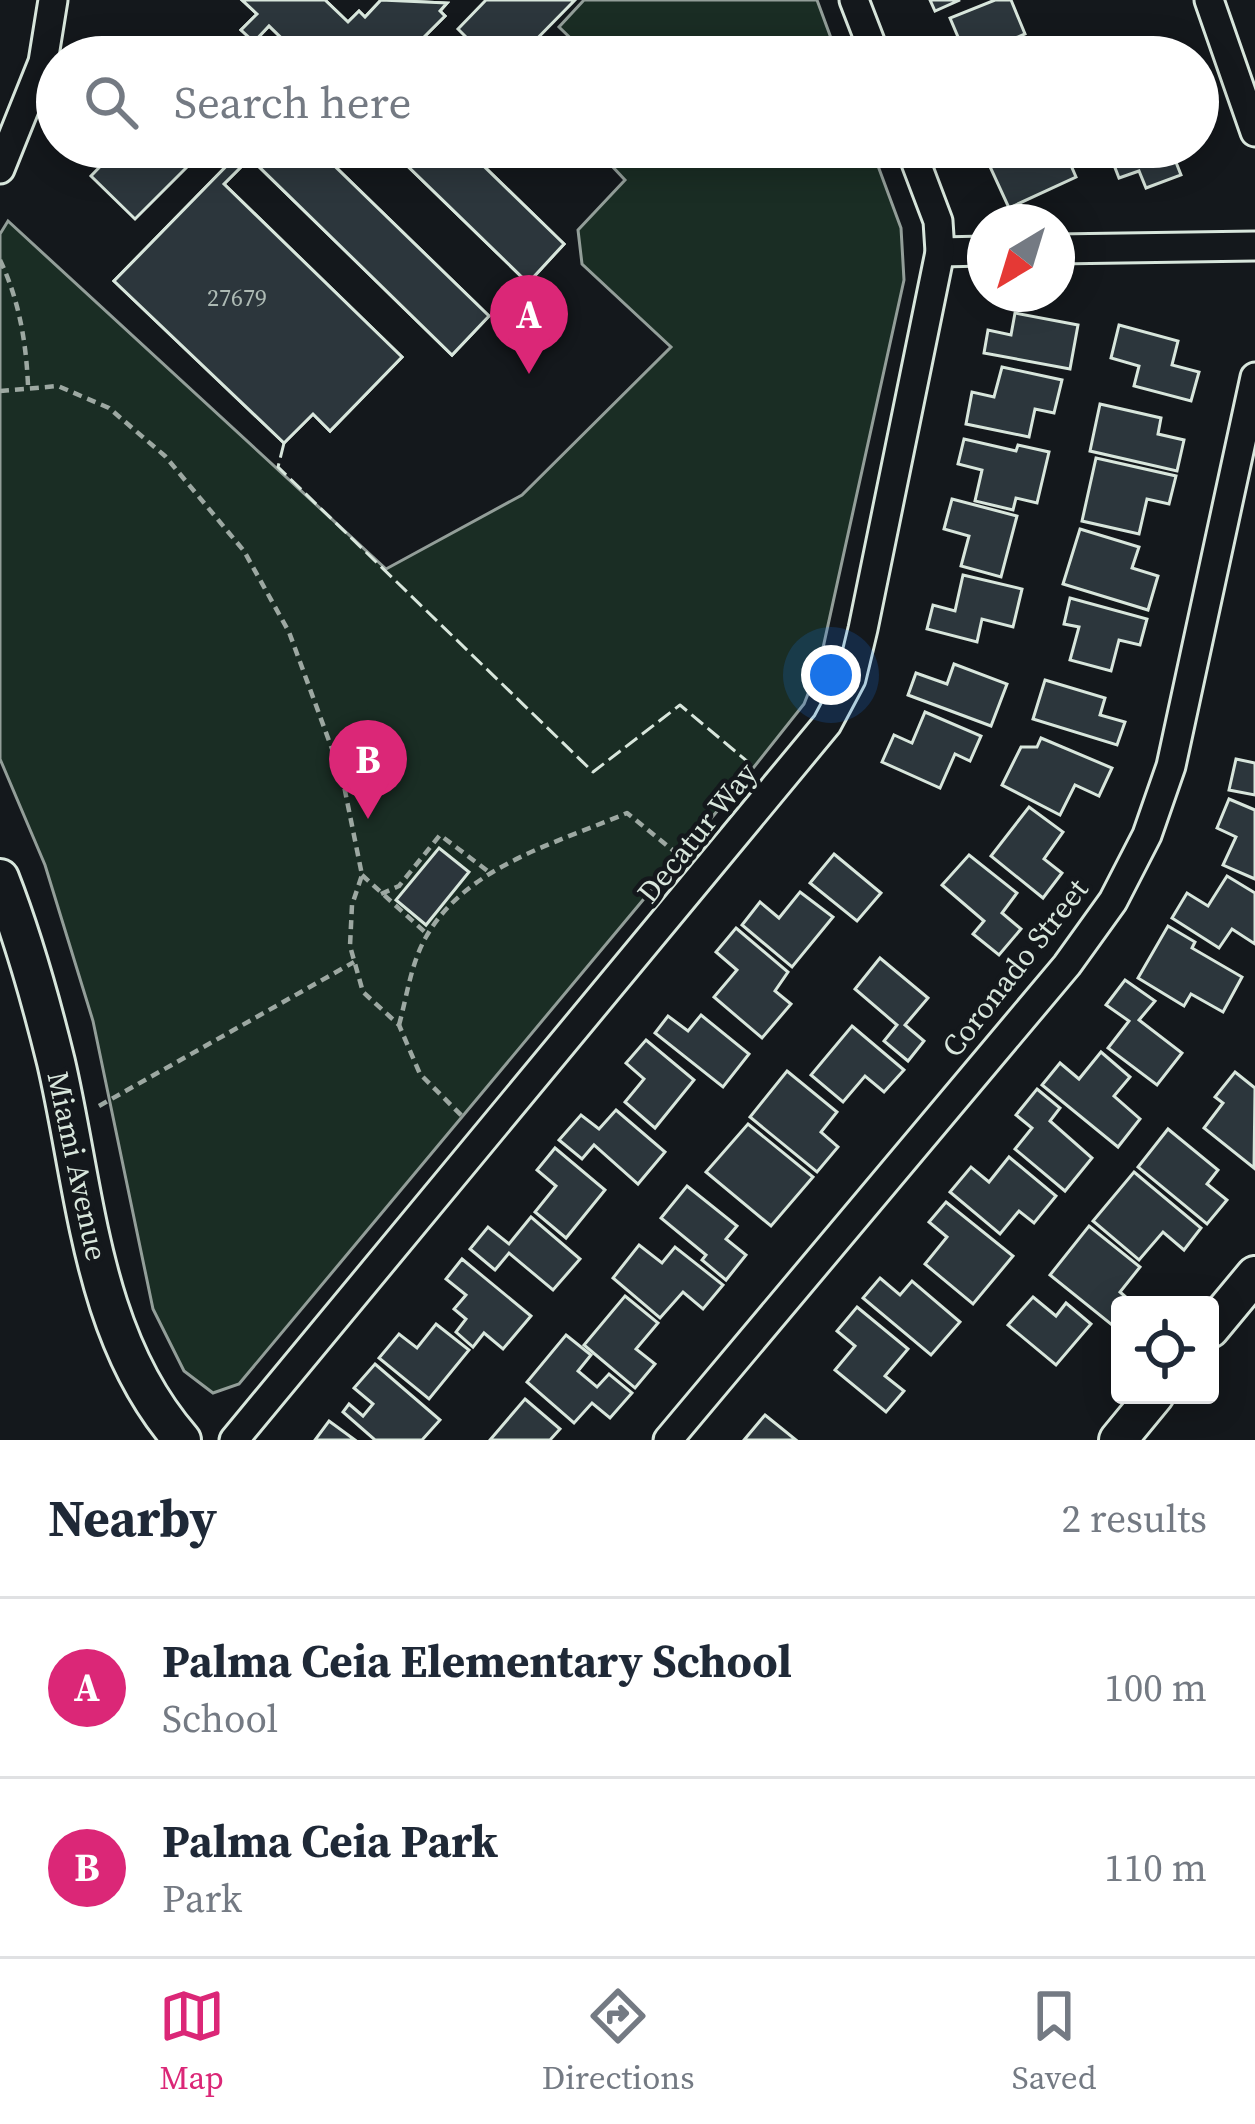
<!DOCTYPE html>
<html lang="en">
<head>
<meta charset="utf-8">
<style>
  :root { --surface:#fff; --page:#f6f6f7; --text:#1f2937; --muted:#747a83; --line:#e0e1e3; --accent:#db2777 }
  body { margin:0; font-family:"Source Serif 4",serif; background:var(--page); color:var(--text) }
  .controls { position:absolute; right:36px; bottom:36px; display:grid; overflow:hidden; border-radius:12px; box-shadow:0 6px 30px #0003 }
  .controls button { width:108px; height:108px; display:grid; place-items:center; padding:0; border:0; border-bottom:3px solid var(--line); background:var(--surface); color:var(--text); font:60px sans-serif }
  .compass { position:absolute; left:967px; top:204px; width:108px; height:108px; border-radius:50%; background:var(--surface); box-shadow:0 6px 30px #0003; rotate:218deg }
  .you { position:absolute; left:831px; top:675px; width:42px; height:42px; margin:-30px; border:9px solid #fff; border-radius:50%; background:#1a73e8; box-shadow:0 0 0 18px #1a73e833 }
  .badge { display:grid; place-items:center; width:78px; height:78px; border-radius:50%; background:var(--accent); color:#fff; font-size:39px; font-weight:700 }
  .pin { position:absolute; translate:-50% -99px; filter:drop-shadow(0 3px 6px #0008) }
  .pin::after { content:''; position:absolute; top:63px; width:42px; height:36px; background:inherit; clip-path:polygon(0 0,100% 0,50% 100%) }
  .list { margin:0; padding:0; list-style:none }
  h2 { display:flex; justify-content:space-between; align-items:center; height:156px; margin:0; padding:0 48px; font-size:51px }
  h2 small { font-size:39px; font-weight:400; color:var(--muted) }
  .list li { display:grid; grid-template-columns:78px 1fr auto; gap:36px; align-items:center; box-sizing:border-box; height:180px; padding:0 48px; border-top:3px solid var(--line) }
  .list b { display:block; font-size:45px; white-space:nowrap }
  .list p { margin:0; font-size:39px; white-space:nowrap; color:var(--muted) }
  .list em { font-size:39px; font-style:normal; color:var(--muted) }
  .icon { flex:none; width:66px; height:66px; fill:none; stroke:currentColor; stroke-width:2; stroke-linecap:round; stroke-linejoin:round }
  .map { position:relative; flex:none; width:1255px; height:1440px; overflow:hidden }
  .search { position:absolute; background:var(--surface); box-shadow:0 6px 30px #0003; left:36px; right:36px; top:36px; height:132px; display:flex; align-items:center; gap:30px; box-sizing:border-box; padding:0 42px; border-radius:66px; color:var(--muted); font-size:45px }
  .sheet { height:516px; background:var(--surface) }
  nav { display:flex; justify-content:space-around; align-items:center; box-sizing:border-box; height:168px; border-top:3px solid var(--line); background:var(--surface); font-size:33px; color:var(--muted) }
  nav a { display:grid; justify-items:center; gap:6px }
  nav .on { color:var(--accent) }
  .map>svg:first-child { display:block }
  .green { fill:#1a2d24; stroke:#939e99; stroke-width:3 }
  .building { fill:#2c363c; stroke:#d8e6dc; stroke-width:3; fill-rule:evenodd }
  .lines { fill:none; stroke-linecap:round; stroke-linejoin:round }
  .street-casing { stroke:#d8e6dc; stroke-width:33 }
  .secondary-casing { stroke:#d8e6dc; stroke-width:42 }
  .path { stroke:#9da8a2; stroke-width:4.5; stroke-dasharray:9 6; stroke-linecap:butt }
  .street { stroke:#14181c; stroke-width:27 }
  .secondary { stroke:#14181c; stroke-width:36 }
  .fence { stroke:#d8e6dc; stroke-width:3; stroke-dasharray:15 6; stroke-linecap:butt }
  .labels { text-anchor:middle; stroke-width:9; stroke-linejoin:round; paint-order:stroke }
  .number-label { font-size:24px; fill:#adbab4 }
  .street-label { font-size:30px; fill:#d8e6dc; stroke:#14181c }
</style>
</head>
<body>
<div class="map">
<svg width="1255" height="1440" viewBox="0 0 1255 1440">
  <rect width="100%" height="100%" fill="#14181c"/>
  <g class="green">
    <polygon points="584,0 817,0 838,57 590,57 559,27"/>
    <polygon points="628,147 871,147 901,228 904,280 819,666 804,704 754,767 239,1384 213,1393 184,1371 153,1309 93,1021 45,865 0,759 0,234 8,221 386,569 522,495 671,347 582,264 578,230 625,180 611,165"/>
  </g>
  <g class="building">
    <polygon points="242,0 325,0 348,22 359,11 365,17 381,0 447,3 440,11 445,16 404,57 301,57 269,26 254,42 241,30 257,14"/>
    <polygon points="242,0 325,0 348,22 359,11 365,17 381,0 447,3 440,11 445,16 404,57 301,57 269,26 254,42 241,30 257,14"/>
    <polygon points="486,0 575,0 519,57 486,57 458,29"/>
    <polygon points="930,0 960,0 935,11"/>
    <polygon points="995,0 1011,0 1025,34 970,57 937,57 933,47 958,37 950,18"/>
    <polygon points="119,147 205,147 206,148 135,219 91,176"/>
    <path d="M 245,147 L 315,147 L 489,316 L 452,355 L 250,158 L 224,184 L 402,357 L 330,431 L 313,414 L 284,443 L 114,281 ZM 187,223 L 356,388 L 330,414 L 162,249 Z"/>
    <polygon points="245,147 315,147 489,316 452,355 250,158 224,184 402,357 330,431 313,414 284,443 114,281"/>
    <polygon points="388,147 464,147 564,244 528,283"/>
    <polygon points="388,147 464,147 564,244 528,283"/>
    <polygon points="1009,147 1063,147 1076,177 1009,208 986,158"/>
    <polygon points="1107,147 1170,147 1181,175 1146,188 1139,171 1119,178"/>
    <polygon points="1015,313 1078,325 1070,369 984,353 988,330 1011,335"/>
    <polygon points="1119,325 1178,341 1172,365 1199,372 1191,401 1134,386 1139,366 1111,358"/>
    <polygon points="1002,367 1062,380 1054,413 1035,409 1029,437 966,424 972,392 994,397"/>
    <polygon points="1100,404 1161,418 1158,434 1184,440 1177,471 1090,451"/>
    <polygon points="964,439 1016,451 1018,445 1049,452 1037,503 1016,498 1013,510 975,501 982,470 958,464"/>
    <polygon points="1096,458 1176,476 1169,504 1147,499 1139,534 1082,521"/>
    <polygon points="952,499 1017,516 1001,577 961,566 969,536 944,529"/>
    <polygon points="1080,529 1139,547 1132,568 1158,576 1148,610 1063,584"/>
    <polygon points="963,575 1022,589 1013,627 982,619 977,642 927,629 933,605 955,611"/>
    <polygon points="1070,598 1147,619 1140,645 1119,640 1111,671 1070,660 1079,627 1064,624"/>
    <polygon points="954,664 1007,684 991,726 908,695 916,673 947,684"/>
    <polygon points="1045,680 1105,698 1100,715 1125,722 1117,745 1033,719"/>
    <polygon points="925,712 981,736 970,761 955,754 940,788 882,762 894,735 912,743"/>
    <polygon points="1041,738 1112,768 1099,796 1075,785 1060,815 1002,785 1021,747 1037,747"/>
    <polygon points="1236,759 1255,763 1255,795 1229,790"/>
    <polygon points="1229,799 1255,810 1255,879 1223,865 1236,837 1217,828"/>
    <polygon points="1029,807 1063,832 1044,859 1062,873 1043,898 991,856"/>
    <polygon points="439,848 469,872 426,925 396,900"/>
    <polygon points="834,854 881,893 857,921 810,883"/>
    <polygon points="969,855 1017,893 1002,913 1021,929 999,955 973,934 984,921 942,885"/>
    <polygon points="1227,876 1255,893 1255,944 1232,929 1219,948 1172,918 1187,893 1208,906"/>
    <polygon points="800,892 833,917 792,967 742,925 760,902 779,918"/>
    <polygon points="1168,926 1195,942 1192,948 1242,977 1223,1012 1191,994 1184,1006 1138,978"/>
    <polygon points="736,928 788,972 775,991 791,1004 762,1038 714,997 737,970 716,952"/>
    <polygon points="880,958 928,998 905,1025 924,1041 908,1061 884,1041 897,1025 855,989"/>
    <polygon points="1125,980 1155,1001 1139,1020 1182,1053 1157,1085 1108,1048 1129,1021 1106,1005"/>
    <polygon points="701,1015 749,1054 723,1087 655,1033 668,1016 688,1031"/>
    <polygon points="852,1026 904,1070 884,1092 865,1076 843,1102 811,1075"/>
    <polygon points="646,1040 694,1080 655,1128 625,1102 644,1079 626,1063"/>
    <polygon points="1101,1052 1130,1077 1114,1096 1140,1119 1118,1147 1042,1085 1060,1063 1079,1079"/>
    <polygon points="787,1071 837,1112 821,1132 838,1147 817,1172 750,1117"/>
    <polygon points="1235,1072 1255,1088 1254,1168 1204,1128 1223,1103 1215,1097"/>
    <polygon points="1037,1089 1060,1108 1050,1121 1092,1158 1065,1191 1015,1149 1032,1128 1016,1115"/>
    <polygon points="616,1110 665,1152 638,1184 594,1145 582,1159 559,1140 581,1115 599,1129"/>
    <polygon points="748,1124 813,1177 771,1226 706,1172"/>
    <polygon points="1168,1129 1218,1170 1207,1184 1227,1200 1207,1224 1138,1167"/>
    <polygon points="555,1148 605,1190 566,1238 535,1212 556,1186 537,1170"/>
    <polygon points="1009,1157 1056,1196 1034,1223 1019,1211 1000,1234 950,1192 971,1167 989,1182"/>
    <polygon points="1134,1172 1201,1228 1184,1250 1163,1232 1139,1260 1093,1221"/>
    <polygon points="687,1186 737,1226 726,1239 746,1255 726,1280 702,1260 706,1255 661,1218"/>
    <polygon points="946,1202 1013,1256 973,1304 925,1264 947,1237 929,1222"/>
    <polygon points="531,1217 580,1259 553,1290 509,1253 495,1270 470,1249 488,1227 509,1244"/>
    <polygon points="1089,1226 1140,1267 1120,1292 1135,1305 1120,1305 1117,1329 1050,1275"/>
    <polygon points="639,1245 662,1263 675,1247 723,1285 703,1309 683,1292 660,1318 613,1278"/>
    <polygon points="462,1259 531,1316 503,1349 484,1333 473,1347 456,1332 466,1319 454,1309 466,1295 446,1279"/>
    <polygon points="880,1278 900,1295 912,1281 960,1322 931,1355 863,1298"/>
    <polygon points="625,1296 658,1323 636,1349 655,1364 635,1388 584,1345"/>
    <polygon points="1033,1297 1056,1316 1066,1303 1091,1324 1056,1365 1008,1325"/>
    <polygon points="857,1307 908,1349 885,1376 904,1391 886,1412 835,1370 855,1346 837,1331"/>
    <polygon points="436,1324 469,1350 429,1399 379,1358 399,1334 417,1348"/>
    <polygon points="566,1335 591,1355 578,1371 597,1387 609,1374 632,1393 610,1418 592,1403 574,1423 527,1382"/>
    <polygon points="375,1364 440,1420 422,1440 375,1440 343,1412 349,1404 363,1416 373,1404 354,1388"/>
    <polygon points="525,1399 560,1429 550,1440 490,1440"/>
    <polygon points="765,1415 796,1440 744,1440"/>
    <polygon points="329,1421 355,1440 315,1440"/>
  </g>
  <g class="lines">
    <g class="street-casing">
      <g id="street">
        <polyline points="854,0 876,57"/>
        <polyline points="1209,0 1255,132"/>
        <polyline points="0,169 43,62 53,0"/>
        <polyline points="1057,249 1255,246"/>
        <polyline points="940,252 985,251"/>
        <polyline points="234,1440 827,724 851,679 863,629 940,252 938,221 910,147"/>
        <polyline points="668,1440 1067,965 1113,901 1147,835 1171,766 1255,377"/>
      </g>
    </g>
    <g class="secondary-casing">
      <g id="secondary">
        <path d="M 0,878 C 23,937 41,1001 56,1062 C 86,1191 91,1336 182,1440"/>
        <polyline points="1210,1329 1255,1275"/>
        <polyline points="1118,1440 1155,1395"/>
      </g>
    </g>
    <g class="path">
      <path d="M 0,260 C 19,300 26,341 28,385"/>
      <polyline points="0,391 58,386 109,408 165,456 244,551 289,632 342,776 362,875 352,905 350,946 363,992 399,1025 420,1074 463,1117"/>
      <polyline points="362,875 427,934"/>
      <polyline points="381,894 399,886 440,835 489,872"/>
      <path d="M 399,1025 C 407,996 411,963 426,937 C 466,866 557,843 627,813 L 680,856"/>
      <polyline points="99,1106 354,962"/>
    </g>
    <use href="#street" class="street"/>
    <use href="#secondary" class="secondary"/>
    <polyline class="fence" points="284,443 278,467 593,772 680,705 754,767"/>
  </g>
  <g class="labels">
    <g class="number-label">
      <text x="237" y="306">27679</text>
    </g>
    <g class="street-label">
      <text transform="translate(697 833) rotate(-51)" y="10">Decatur Way</text>
      <text transform="translate(1015 968) rotate(-52)" y="10">Coronado Street</text>
      <text transform="translate(77 1166) rotate(78)" y="10">Miami Avenue</text>
    </g>
  </g>
</svg>
<div class="controls">
<button><svg class="icon" aria-label="locate" viewBox="0 0 24 24"><circle cx="12" cy="12" r="6"/><path d="M12 2v4M12 18v4M2 12h4M18 12h4"/></svg></button>
</div>
<svg class="compass" viewBox="-18 -18 36 36"><path d="M0-13l5 13h-10z" fill="#e53935"/><path d="M0 13l5-13h-10z" fill="#747a83"/></svg>
<div class="you"></div>
<div class="pin badge" style="left:529px;top:374px">A</div>
<div class="pin badge" style="left:368px;top:819px">B</div>
<div class="search"><svg class="icon" aria-label="search" viewBox="0 0 24 24"><circle cx="10" cy="10" r="6"/><path d="M15 15l6 6"/></svg>Search here</div>
</div>
<section class="sheet">
<h2>Nearby<small>2 results</small></h2>
<ul class="list">
<li><span class="badge">A</span><div><b>Palma Ceia Elementary School</b><p>School</p></div><em>100 m</em></li>
<li><span class="badge">B</span><div><b>Palma Ceia Park</b><p>Park</p></div><em>110 m</em></li>
</ul>
</section>
<nav>
<a class="on"><svg class="icon" aria-label="map" viewBox="0 0 24 24"><path d="M3 6l6-2 6 2 6-2v14l-6 2-6-2-6 2zM9 4v14M15 6v14"/></svg>Map</a>
<a><svg class="icon" aria-label="directions" viewBox="0 0 24 24"><path d="M12 3l9 9-9 9-9-9zM9 14v-3h6M13 9l2 2-2 2"/></svg>Directions</a>
<a><svg class="icon" aria-label="saved" viewBox="0 0 24 24"><path d="M7 4h10v16l-5-4-5 4z"/></svg>Saved</a>
</nav>
</body>
</html>
